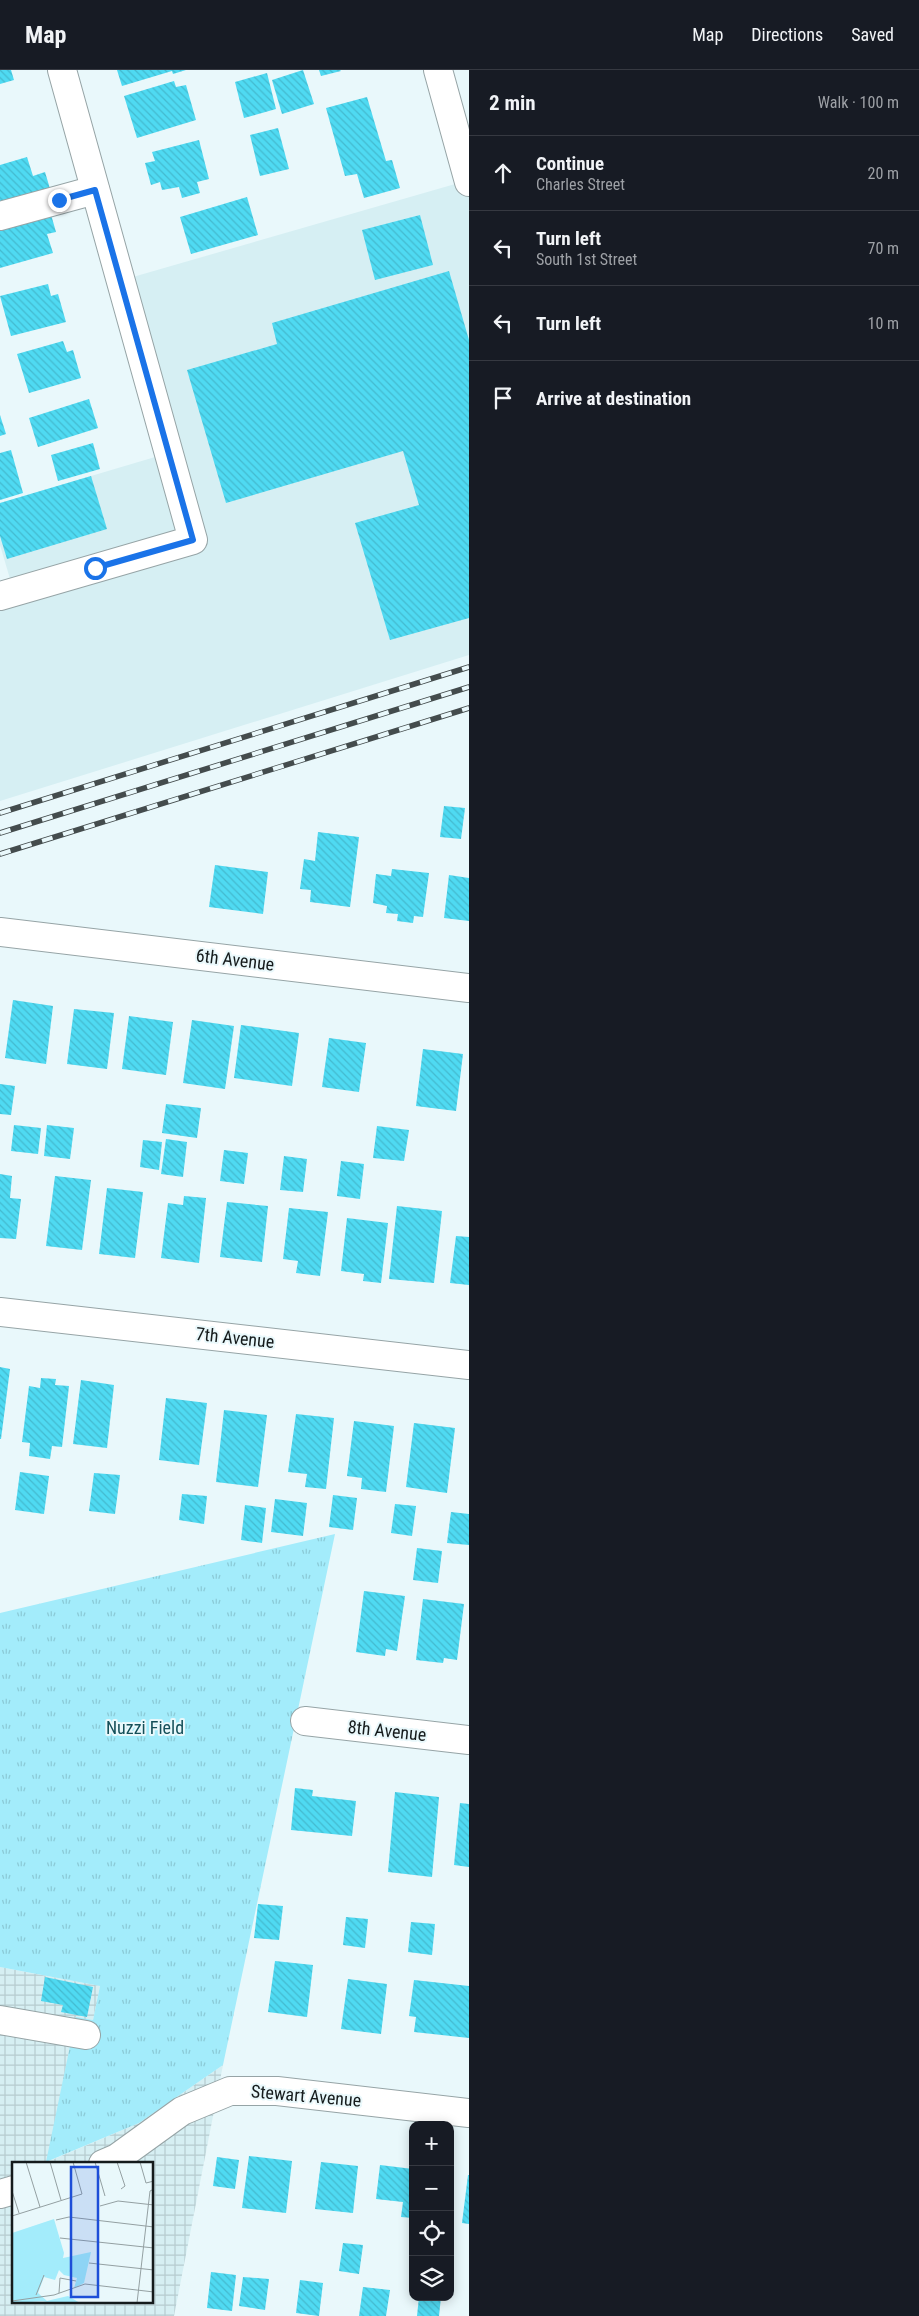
<!DOCTYPE html>
<html lang="en">
<head>
<meta charset="utf-8">
<style>
  :root { --surface:#171b24; --page:#20242c; --text:#f1f3f6; --muted:#9ea1a6; --line:#363941 }
  body { margin:0; font-family:"Roboto Condensed",sans-serif; background:var(--page); color:var(--text) }
  .controls { position:absolute; right:15px; bottom:15px; display:grid; overflow:hidden; border-radius:10px; box-shadow:0 2px 12px #0003 }
  .controls button { width:45px; height:45px; display:grid; place-items:center; padding:0; border:0; border-bottom:1px solid var(--line); background:var(--surface); color:var(--text); font:25px sans-serif }
  .stop { position:absolute; width:15px; height:15px; margin:-11px; border:4px solid #1a73e8; border-radius:50%; background:#fff }
  .stop.end { background:#1a73e8; border-color:#fff; box-shadow:0 1px 5px #0008 }
  .list { margin:0; padding:0; list-style:none }
  h2 { display:flex; justify-content:space-between; align-items:center; height:65px; margin:0; padding:0 20px; font-size:21px }
  h2 small { font-size:16px; font-weight:400; color:var(--muted) }
  .list li { display:grid; grid-template-columns:32px 1fr auto; gap:15px; align-items:center; box-sizing:border-box; height:75px; padding:0 20px; border-top:1px solid var(--line) }
  .list b { display:block; font-size:19px; white-space:nowrap }
  .list p { margin:0; font-size:16px; white-space:nowrap; color:var(--muted) }
  .list em { font-size:16px; font-style:normal; color:var(--muted) }
  .icon { flex:none; width:28px; height:28px; fill:none; stroke:currentColor; stroke-width:2; stroke-linecap:round; stroke-linejoin:round }
  .map { position:relative; flex:none; width:469px; height:2246px; overflow:hidden }
  header { display:flex; align-items:center; gap:30px; box-sizing:border-box; height:70px; padding:0 25px; background:var(--surface); border-bottom:1px solid var(--line) }
  header strong { font-size:24px }
  nav { display:flex; gap:28px; margin-inline-start:auto; font-size:18px }
  main { display:flex }
  aside { flex:1; background:var(--surface) }
  .map>svg:first-child { display:block }
  .built { fill:#d6eff3 }
  .industrial { fill:url(#industrial-grid); fill-rule:evenodd }
  .park { fill:url(#park-tufts) }
  .building { fill:url(#building-back-hatch) }
  .lines { fill:none; stroke-linecap:round; stroke-linejoin:round }
  .minor-casing { stroke:#96a4a6; stroke-width:30 }
  .minor { stroke:#fff; stroke-width:28 }
  .rail-casing { stroke:#444c4d; stroke-width:5.5 }
  .rail { stroke:#e9f8fb; stroke-width:4; stroke-dasharray:11; stroke-linecap:butt }
  .route { stroke:#1a73e8; stroke-width:6 }
  .labels { text-anchor:middle; stroke-width:4; stroke-linejoin:round; paint-order:stroke }
  .street-label { font-size:18px; fill:#151b1c; stroke:#e9f8fb }
  .park-label { font-size:18px; fill:#144f59; stroke:#e9f8fb }
  .inset-road { fill:none; stroke:#94a0a2; stroke-width:1 }
  .view { fill:#1d4ed8; fill-opacity:0.15; stroke:#1d4ed8; stroke-width:2.5 }
  .inset-edge { fill:none; stroke:#151b1c; stroke-width:2.5 }
</style>
</head>
<body>
<header>
<strong>Map</strong>
<nav><a>Map</a><a>Directions</a><a>Saved</a></nav>
</header>
<main>
<div class="map">
<svg width="469" height="2246" viewBox="0 0 469 2246">
  <defs>
    <pattern id="industrial-grid" width="8" height="8" patternUnits="userSpaceOnUse" patternTransform="scale(1.25)"><rect width="8" height="8" fill="#d6eff3"/><path d="M0 4h8M4 0v8" fill="none" stroke="#b7ccd0"/></pattern>
    <pattern id="park-tufts" width="24" height="20" patternUnits="userSpaceOnUse" patternTransform="scale(1.25)"><rect width="24" height="20" fill="#a3ecfb"/><path d="M3 7l-1-3M5 7V3M7 7l1-3M15 17l-1-3M17 17v-4M19 17l1-3" fill="none" stroke="#8bcad7"/></pattern>
    <pattern id="building-back-hatch" width="6" height="6" patternUnits="userSpaceOnUse" patternTransform="scale(1.25)"><rect width="6" height="6" fill="#4fdaf2"/><path d="M-1 5l2 2M0 0l6 6M5-1l2 2" fill="none" stroke="#44bacf"/></pattern>
  </defs>
  <rect width="100%" height="100%" fill="#e9f8fb"/>
  <polygon class="built" points="469,110 469,585 0,731 0,523 13,519 0,475 0,433 172,382 126,209"/>
  <path class="industrial" d="M 0,1897 L 100,1916 L 93,1950 L 76,1948 L 47,2092 L 139,2053 L 223,1995 L 174,2246 L 0,2246 ZM 14,2094 L 152,2094 L 152,2232 L 14,2232 Z"/>
  <polygon class="park" points="335,1464 223,1995 139,2053 46,2092 76,1947 93,1950 100,1916 0,1897 0,1543"/>
  <g class="building">
    <polygon points="0,0 11,0 14,10 0,14"/>
    <polygon points="117,0 186,0 173,4 172,1 122,16"/>
    <polygon points="303,0 314,34 282,44 272,10"/>
    <polygon points="319,0 340,0 341,1 321,6"/>
    <polygon points="267,3 276,39 244,48 235,12"/>
    <polygon points="174,11 176,17 186,15 196,50 137,68 124,26"/>
    <polygon points="367,27 386,91 392,90 400,118 364,128 357,104 345,106 326,38"/>
    <polygon points="278,58 289,99 260,106 250,65"/>
    <polygon points="199,70 209,109 197,112 200,123 182,128 179,117 162,120 160,112 151,115 145,93 155,91 152,82"/>
    <polygon points="27,87 33,106 45,102 51,122 0,137 0,95"/>
    <polygon points="247,127 258,165 191,184 180,147"/>
    <polygon points="50,141 56,162 47,164 53,183 0,198 0,155"/>
    <polygon points="420,145 433,195 375,210 362,160"/>
    <polygon points="449,201 469,270 469,548 390,570 355,453 419,435 403,381 226,433 187,300 277,274 272,253"/>
    <polygon points="48,214 51,226 58,224 66,252 11,266 0,226"/>
    <polygon points="63,271 67,282 73,280 81,308 29,323 17,284"/>
    <polygon points="89,329 98,358 38,377 29,348"/>
    <polygon points="0,345 6,364 0,366"/>
    <polygon points="93,373 100,399 58,411 51,385"/>
    <polygon points="11,380 23,423 0,430 0,383"/>
    <polygon points="91,406 107,459 7,489 0,466 0,433"/>
    <polygon points="444,736 465,738 461,769 440,767"/>
    <polygon points="318,762 359,767 350,837 310,832 311,820 300,819 304,789 315,791"/>
    <polygon points="215,795 268,802 263,844 209,837"/>
    <polygon points="392,799 429,803 423,847 414,846 413,853 397,851 398,844 386,843 387,836 373,833 376,804 391,806"/>
    <polygon points="449,805 469,808 469,851 444,848"/>
    <polygon points="13,930 53,936 46,994 5,988"/>
    <polygon points="74,939 114,943 107,999 67,994"/>
    <polygon points="129,946 173,952 166,1005 122,999"/>
    <polygon points="192,950 234,956 225,1019 183,1013"/>
    <polygon points="241,955 299,963 292,1016 234,1008"/>
    <polygon points="329,968 366,973 359,1022 322,1017"/>
    <polygon points="423,979 463,984 456,1041 416,1036"/>
    <polygon points="0,1014 15,1016 11,1045 0,1044"/>
    <polygon points="166,1034 201,1038 197,1068 162,1063"/>
    <polygon points="14,1055 41,1058 38,1084 11,1081"/>
    <polygon points="47,1055 74,1058 70,1089 44,1086"/>
    <polygon points="377,1056 409,1060 404,1091 373,1088"/>
    <polygon points="166,1069 187,1072 183,1107 161,1104"/>
    <polygon points="143,1070 162,1072 159,1100 140,1097"/>
    <polygon points="224,1080 248,1083 244,1114 220,1111"/>
    <polygon points="284,1086 307,1089 303,1122 280,1120"/>
    <polygon points="341,1091 364,1094 360,1129 337,1126"/>
    <polygon points="0,1104 12,1106 10,1128 21,1129 16,1169 0,1168"/>
    <polygon points="55,1106 91,1110 82,1180 46,1176"/>
    <polygon points="107,1118 143,1122 135,1188 99,1184"/>
    <polygon points="184,1126 206,1128 199,1193 161,1188 168,1133 183,1135"/>
    <polygon points="227,1132 268,1136 262,1192 220,1187"/>
    <polygon points="397,1136 442,1141 434,1213 389,1209"/>
    <polygon points="289,1138 328,1142 320,1206 296,1203 298,1191 283,1189"/>
    <polygon points="347,1148 388,1153 381,1213 363,1211 364,1204 341,1201"/>
    <polygon points="456,1166 469,1167 469,1215 450,1213"/>
    <polygon points="0,1297 10,1299 1,1369 0,1369"/>
    <polygon points="41,1308 56,1309 55,1315 69,1316 62,1377 52,1376 50,1389 29,1386 30,1373 22,1372 29,1316 40,1318"/>
    <polygon points="81,1310 114,1315 107,1378 73,1374"/>
    <polygon points="166,1328 207,1333 199,1395 159,1390"/>
    <polygon points="224,1340 267,1345 258,1417 216,1412"/>
    <polygon points="296,1344 334,1348 326,1419 305,1417 307,1404 288,1402"/>
    <polygon points="354,1351 394,1356 386,1422 361,1419 362,1408 347,1406"/>
    <polygon points="414,1353 455,1358 447,1423 406,1417"/>
    <polygon points="20,1402 49,1406 44,1444 15,1440"/>
    <polygon points="94,1403 120,1405 115,1444 89,1441"/>
    <polygon points="182,1424 207,1426 204,1454 179,1450"/>
    <polygon points="333,1425 357,1428 353,1460 329,1457"/>
    <polygon points="275,1429 307,1433 303,1466 271,1462"/>
    <polygon points="395,1434 416,1436 412,1466 391,1463"/>
    <polygon points="245,1435 266,1438 262,1473 241,1470"/>
    <polygon points="451,1442 469,1444 469,1475 447,1473"/>
    <polygon points="417,1478 442,1481 438,1513 413,1510"/>
    <polygon points="364,1521 405,1526 397,1581 386,1579 385,1586 356,1582"/>
    <polygon points="423,1529 464,1534 457,1590 444,1588 443,1593 416,1590"/>
    <polygon points="295,1718 313,1720 312,1726 356,1731 352,1766 291,1760"/>
    <polygon points="395,1722 439,1727 432,1807 388,1802"/>
    <polygon points="460,1733 469,1734 469,1797 454,1795"/>
    <polygon points="258,1834 283,1836 279,1870 254,1868"/>
    <polygon points="346,1847 368,1849 365,1878 343,1875"/>
    <polygon points="411,1852 435,1854 432,1885 408,1882"/>
    <polygon points="275,1891 313,1895 307,1947 268,1942"/>
    <polygon points="45,1907 93,1917 87,1947 61,1942 63,1935 41,1931"/>
    <polygon points="348,1909 387,1914 381,1964 341,1959"/>
    <polygon points="414,1910 469,1916 469,1968 414,1962 416,1947 409,1946"/>
    <polygon points="249,2086 292,2091 286,2143 242,2138"/>
    <polygon points="217,2087 239,2090 235,2119 213,2116"/>
    <polygon points="321,2092 358,2096 353,2143 315,2139"/>
    <polygon points="380,2095 413,2099 413,2148 401,2147 403,2132 376,2129"/>
    <polygon points="468,2105 469,2105 469,2154 462,2153"/>
    <polygon points="343,2173 363,2175 359,2204 339,2201"/>
    <polygon points="211,2202 236,2205 232,2241 207,2238"/>
    <polygon points="243,2207 269,2209 265,2240 239,2236"/>
    <polygon points="300,2210 323,2213 319,2246 296,2243"/>
    <polygon points="363,2217 390,2220 386,2246 359,2246"/>
    <polygon points="419,2227 441,2227 439,2246 417,2246"/>
  </g>
  <g class="lines">
    <g class="minor-casing">
      <g id="minor">
        <polyline points="438,0 469,112"/>
        <polyline points="0,146 95,120"/>
        <polyline points="0,526 193,470 62,0"/>
        <polyline points="0,862 469,918"/>
        <polyline points="0,1242 469,1295"/>
        <polyline points="305,1651 469,1670"/>
        <polyline points="0,1950 86,1965"/>
        <polyline points="103,2094 117,2088 182,2041 230,2021 277,2021 469,2043"/>
        <polyline points="0,2124 14,2120"/>
      </g>
    </g>
    <use href="#minor" class="minor"/>
    <g class="rail-casing">
      <g id="rail">
        <polyline points="0,743 469,597"/>
        <polyline points="0,763 469,617"/>
        <polyline points="0,784 469,638"/>
      </g>
    </g>
    <use href="#rail" class="rail"/>
  </g>
  <g class="lines">
    <polyline class="route" points="59,130 95,120 193,470 95,498"/>
  </g>
  <g class="labels">
    <g class="street-label">
      <text transform="translate(235 890) rotate(7)" y="6">6th Avenue</text>
      <text transform="translate(235 1268) rotate(6)" y="6">7th Avenue</text>
      <text transform="translate(387 1661) rotate(6)" y="6">8th Avenue</text>
      <text transform="translate(306 2026) rotate(5)" y="6">Stewart Avenue</text>
    </g>
    <g class="park-label">
      <text x="145" y="1664">Nuzzi Field</text>
    </g>
  </g>
  <g transform="translate(12 2092)">
    <rect width="141" height="141" fill="#e9f8fb"/>
    <path d="M 56,134 L 68,141 L 26,141 Z" fill="#a3ecfb"/>
    <path d="M 42,57 L 52,91 L 51,96 L 79,90 L 72,121 L 62,126 L 65,116 L 52,113 L 47,108 L 43,118 L 32,115 L 26,131 L 35,139 L 0,141 L 0,71 Z" fill="#a3ecfb"/>
    <path class="inset-road" d="M 14,0 L 28,45M 38,0 L 49,38M 83,0 L 93,34M 105,0 L 113,24 L 109,27M 128,0 L 134,21 L 142,19M 0,29 L 7,51M 88,44 L 106,39 L 142,43M 0,54 L 70,32 L 61,0M 44,58 L 57,55 L 142,65M 48,76 L 142,86M 77,101 L 142,108M 47,131 L 48,116 L 64,119M 24,133 L 32,113M 0,139 L 42,133 L 73,122 L 142,130M 125,141 L 138,29 L 142,27"/>
    <path class="view" d="M 59,5 L 86,5 L 86,135 L 59,135 Z"/>
    <rect width="141" height="141" class="inset-edge"/>
  </g>
</svg>
<div class="controls">
<button>+</button>
<button>−</button>
<button><svg class="icon" aria-label="locate" viewBox="0 0 24 24"><circle cx="12" cy="12" r="6"/><path d="M12 2v4M12 18v4M2 12h4M18 12h4"/></svg></button>
<button><svg class="icon" aria-label="layers" viewBox="0 0 24 24"><path d="M12 4l9 5-9 5-9-5zM3 14l9 5 9-5"/></svg></button>
</div>
<div class="stop" style="left:95px;top:498px"></div>
<div class="stop end" style="left:59px;top:130px"></div>
</div>
<aside>
<h2>2 min<small>Walk · 100 m</small></h2>
<ul class="list">
<li><svg class="icon" aria-label="ahead" viewBox="0 0 24 24"><path d="M12 20V5M6 11l6-6 6 6"/></svg><div><b>Continue</b><p>Charles Street</p></div><em>20 m</em></li>
<li><svg class="icon" aria-label="left" viewBox="0 0 24 24"><path d="M17 20v-9H6M10 6l-5 5 5 5"/></svg><div><b>Turn left</b><p>South 1st Street</p></div><em>70 m</em></li>
<li><svg class="icon" aria-label="left" viewBox="0 0 24 24"><path d="M17 20v-9H6M10 6l-5 5 5 5"/></svg><div><b>Turn left</b></div><em>10 m</em></li>
<li><svg class="icon" aria-label="arrive" viewBox="0 0 24 24"><path d="M6 21V4h12l-3 4 3 4H6"/></svg><div><b>Arrive at destination</b></div></li>
</ul>
</aside>
</main>
</body>
</html>
